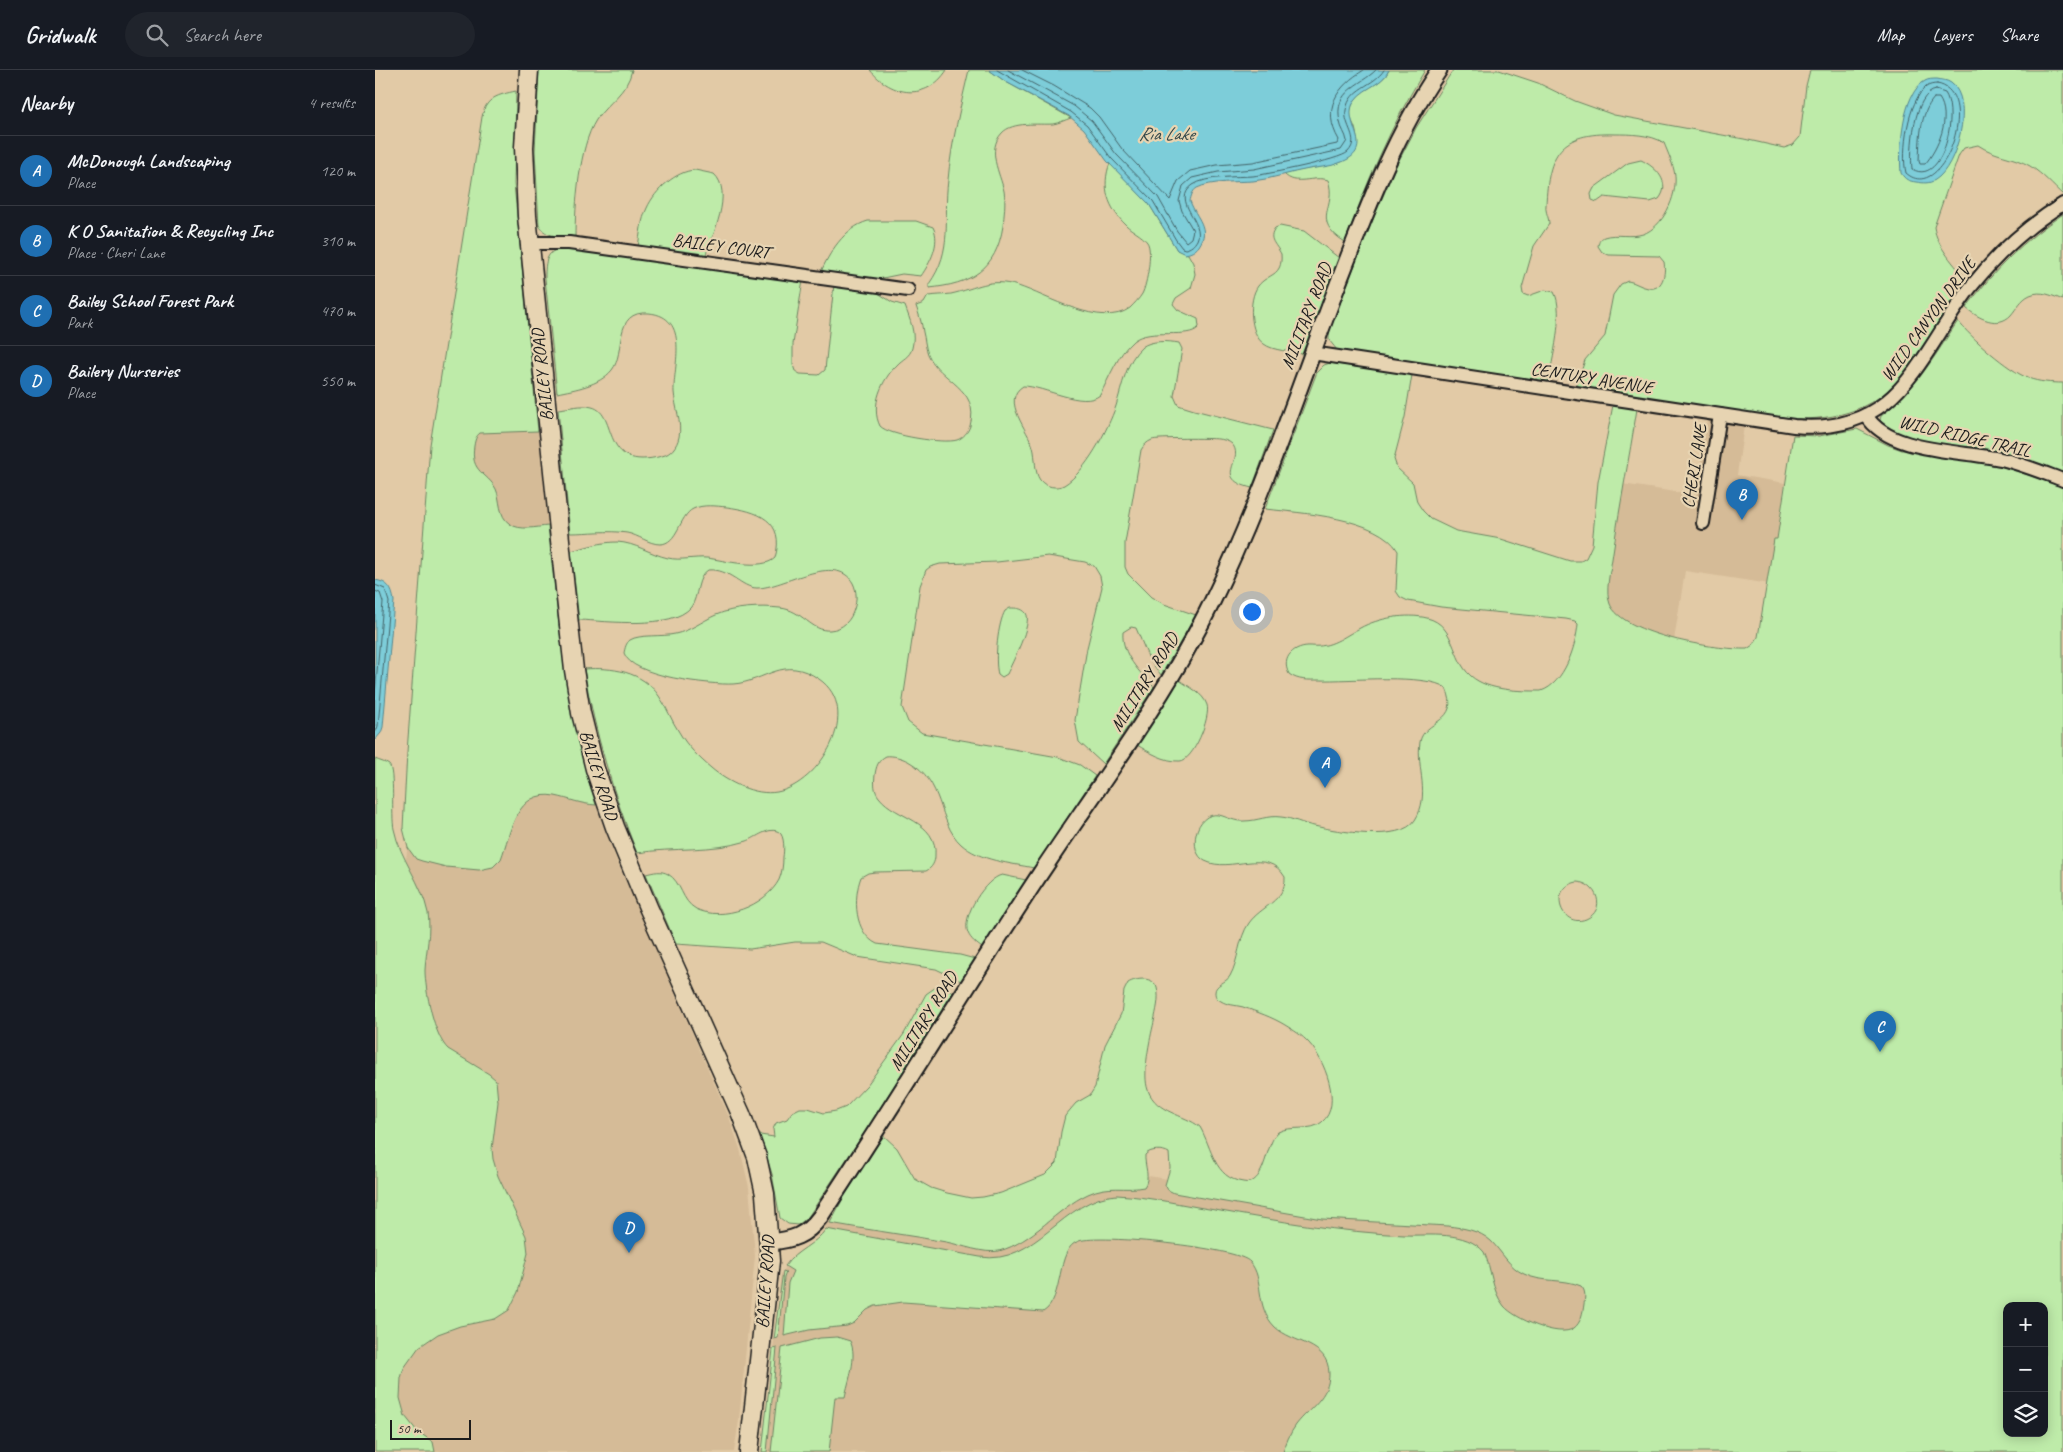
<!DOCTYPE html>
<html lang="en">
<head>
<meta charset="utf-8">
<style>
  :root { --surface:#171b24; --page:#20242c; --text:#f1f3f6; --muted:#9ea1a6; --line:#363941; --accent:#1f6fb2 }
  body { margin:0; font-family:Caveat,sans-serif; background:var(--page); color:var(--text) }
  .controls { position:absolute; right:15px; bottom:15px; display:grid; overflow:hidden; border-radius:10px; box-shadow:0 2px 12px #0003 }
  .controls button { width:45px; height:45px; display:grid; place-items:center; padding:0; border:0; border-bottom:1px solid var(--line); background:var(--surface); color:var(--text); font:25px sans-serif }
  .scale { position:absolute; left:15px; bottom:12px; width:81px; box-sizing:border-box; padding-left:5px; border:2px solid #1c1c1c; border-top:0; font-size:14px; line-height:18px; white-space:nowrap; color:#1c1c1c; -webkit-text-stroke:4px #e7d4b2; paint-order:stroke }
  .you { position:absolute; left:876px; top:541px; width:18px; height:18px; margin:-12px; border:4px solid #fff; border-radius:50%; background:#1a73e8; box-shadow:0 0 0 8px #1a73e833 }
  .badge { display:grid; place-items:center; width:32px; height:32px; border-radius:50%; background:var(--accent); color:#fff; font-size:16px; font-weight:700 }
  .pin { position:absolute; translate:-50% -41px; filter:drop-shadow(0 1px 2px #0008) }
  .pin::after { content:''; position:absolute; top:26px; width:18px; height:15px; background:inherit; clip-path:polygon(0 0,100% 0,50% 100%) }
  .list { margin:0; padding:0; list-style:none }
  h2 { display:flex; justify-content:space-between; align-items:center; height:65px; margin:0; padding:0 20px; font-size:21px }
  h2 small { font-size:16px; font-weight:400; color:var(--muted) }
  .list li { display:grid; grid-template-columns:32px 1fr auto; gap:15px; align-items:center; box-sizing:border-box; height:70px; padding:0 20px; border-top:1px solid var(--line) }
  .list b { display:block; font-size:19px; white-space:nowrap }
  .list p { margin:0; font-size:16px; white-space:nowrap; color:var(--muted) }
  .list em { font-size:16px; font-style:normal; color:var(--muted) }
  .icon { flex:none; width:28px; height:28px; fill:none; stroke:currentColor; stroke-width:2; stroke-linecap:round; stroke-linejoin:round }
  .map { position:relative; flex:none; width:1688px; height:1382px; overflow:hidden }
  header { display:flex; align-items:center; gap:30px; box-sizing:border-box; height:70px; padding:0 25px; background:var(--surface); border-bottom:1px solid var(--line) }
  header strong { font-size:24px }
  nav { display:flex; gap:28px; margin-inline-start:auto; font-size:18px }
  .search { width:350px; height:45px; background:var(--page); display:flex; align-items:center; gap:12px; box-sizing:border-box; padding:0 18px; border-radius:28px; color:var(--muted); font-size:19px }
  main { display:flex }
  aside { flex:1; background:var(--surface) }
  .map>svg:first-child { display:block }
  .built { fill:#d5bb97 }
  .green { fill:#beeba9; stroke:#6d8462; fill-rule:evenodd }
  .water { fill:#7dcdd9; stroke:#56868d }
  .lines { fill:none; stroke-linecap:round; stroke-linejoin:round }
  .shore { stroke:#436368; stroke-width:1 }
  .minor-casing { stroke:#1c1c1c; stroke-width:16 }
  .tertiary-casing { stroke:#1c1c1c; stroke-width:19 }
  .secondary-casing { stroke:#1c1c1c; stroke-width:21 }
  .minor { stroke:#e7d4b2; stroke-width:12 }
  .tertiary { stroke:#e7d4b2; stroke-width:15 }
  .secondary { stroke:#e7d4b2; stroke-width:18 }
  .labels { text-anchor:middle; stroke-width:4.5; stroke-linejoin:round; paint-order:stroke }
  .street-label { font-size:18px; fill:#1c1c1c; stroke:#e7d4b2 }
  .water-label { font-size:19px; font-style:italic; fill:#34484b; stroke:#e7d4b2 }
</style>
</head>
<body>
<header>
<strong>Gridwalk</strong>
<div class="search"><svg class="icon" aria-label="search" viewBox="0 0 24 24"><circle cx="10" cy="10" r="6"/><path d="M15 15l6 6"/></svg>Search here</div>
<nav><a>Map</a><a>Layers</a><a>Share</a></nav>
</header>
<main>
<aside>
<h2>Nearby<small>4 results</small></h2>
<ul class="list">
<li><span class="badge">A</span><div><b>McDonough Landscaping</b><p>Place</p></div><em>120 m</em></li>
<li><span class="badge">B</span><div><b>K O Sanitation &amp; Recycling Inc</b><p>Place · Cheri Lane</p></div><em>310 m</em></li>
<li><span class="badge">C</span><div><b>Bailey School Forest Park</b><p>Park</p></div><em>470 m</em></li>
<li><span class="badge">D</span><div><b>Bailery Nurseries</b><p>Place</p></div><em>550 m</em></li>
</ul>
</aside>
<div class="map">
<svg width="1688" height="1382" viewBox="0 0 1688 1382">
  <rect width="100%" height="100%" fill="#e2caa6"/>
  <filter id="ink" filterUnits="userSpaceOnUse"><feTurbulence type="fractalNoise" baseFrequency=".02" numOctaves="2"/><feDisplacementMap in="SourceGraphic" scale="10" xChannelSelector="R" yChannelSelector="G"/><feConvolveMatrix kernelMatrix="1 2 1 2 8 2 1 2 1" color-interpolation-filters="sRGB"/></filter>
  <g filter="url(#ink)">
    <g class="built">
      <polygon points="139,114 182,544 189,599 204,677 221,735 241,789 354,1047 365,1079 374,1117 380,1186 364,1350 359,1382 0,1382 0,992 126,165"/>
      <polygon points="1332,349 1369,355 1362,405 1410,413 1395,514 1310,501 1296,589 1222,577 1247,414 1321,425"/>
      <polygon points="734,1100 1288,1185 1259,1382 387,1382 406,1204 419,1185 444,1168 462,1137 608,1142"/>
    </g>
    <g class="green">
      <path d="M 164,0 L 257,0 C 252,23 233,32 221,50 C 204,77 200,135 200,168 C 187,166 170,168 164,155 L 160,81 Z"/>
      <path d="M 495,0 L 572,0 C 551,32 517,26 495,0 Z"/>
      <path d="M 594,0 L 614,0 L 631,12 L 696,48 C 690,50 684,53 678,54 C 663,55 638,51 627,63 C 611,80 625,103 629,121 C 631,132 629,145 628,156 C 621,200 596,214 554,218 L 554,214 C 579,179 568,149 573,110 C 576,75 586,34 594,0 Z"/>
      <path d="M 1014,0 L 1050,0 C 1016,55 992,112 970,172 C 934,149 963,137 953,110 C 938,105 921,117 909,104 C 919,102 929,99 939,98 C 962,94 987,92 981,62 C 979,50 971,49 978,33 C 985,17 1008,16 1014,0 Z"/>
      <path d="M 1078,0 L 1124,0 L 1163,13 L 1200,31 L 1239,45 L 1369,69 L 1409,78 L 1418,75 L 1425,67 L 1431,16 L 1435,0 L 1688,0 L 1688,125 C 1678,116 1668,104 1655,96 C 1638,86 1619,86 1603,75 L 1589,78 L 1584,85 L 1559,157 C 1562,177 1580,195 1592,210 L 1528,305 C 1497,343 1453,352 1407,348 L 1201,317 L 1210,290 L 1230,266 L 1238,225 L 1246,214 L 1253,211 C 1260,212 1266,217 1273,218 C 1288,221 1291,203 1289,192 L 1284,186 L 1234,185 L 1227,182 L 1223,176 C 1224,171 1225,169 1229,167 C 1241,163 1255,168 1268,164 C 1288,157 1302,127 1300,106 C 1299,96 1293,83 1289,73 C 1276,64 1254,64 1240,64 C 1185,62 1173,84 1171,135 C 1170,142 1174,147 1174,154 L 1159,176 L 1147,218 L 1148,224 L 1153,226 L 1170,220 L 1179,222 C 1190,242 1177,291 1173,313 L 962,280 L 954,270 L 954,262 L 991,166 L 1020,98 L 1041,58 Z"/>
      <path d="M 141,21 L 139,114 L 163,361 L 105,363 C 101,366 100,370 99,376 C 95,403 112,402 121,419 C 126,430 123,446 135,454 C 145,461 161,457 173,456 C 183,551 192,643 221,735 C 205,734 195,729 180,726 C 141,719 136,762 126,789 L 118,797 L 104,800 L 71,797 L 47,791 L 41,789 L 33,778 L 28,758 L 32,682 L 55,375 L 107,47 C 111,27 123,25 141,21 Z"/>
      <path d="M 1266,90 C 1281,97 1297,113 1284,129 L 1275,132 L 1229,127 L 1222,132 L 1217,130 L 1216,124 L 1219,118 L 1253,93 Z"/>
      <path d="M 735,93 L 774,134 L 802,180 L 813,184 L 818,193 L 820,204 L 816,218 L 801,228 L 798,234 L 803,240 L 823,249 L 824,257 C 814,270 775,257 758,271 C 743,284 734,308 725,325 C 708,339 669,316 648,316 C 625,330 654,361 658,377 C 661,387 659,402 665,410 C 670,417 682,419 689,415 C 711,402 733,359 741,336 C 747,317 751,291 767,277 C 776,270 793,271 804,273 L 807,279 L 799,326 L 803,335 L 819,340 L 898,360 L 877,418 C 836,408 871,390 857,374 C 854,371 847,369 843,369 C 837,368 781,368 777,370 C 772,372 769,375 766,380 L 750,473 L 750,497 L 753,504 L 776,527 L 789,534 L 821,545 L 786,605 L 774,589 L 761,558 L 756,557 L 748,562 C 746,584 765,603 779,617 L 728,694 L 704,672 L 700,650 L 712,578 L 727,517 L 725,506 L 719,496 L 710,492 L 673,486 L 622,492 L 565,494 L 555,497 L 551,500 L 545,516 L 527,637 L 533,652 L 547,663 L 683,687 L 705,695 L 720,706 L 659,798 C 635,793 605,791 586,774 C 562,752 570,711 533,691 C 527,688 518,685 511,686 C 503,690 501,697 500,705 C 499,713 499,721 504,727 C 521,749 563,750 560,786 C 560,792 557,798 551,801 L 500,802 L 493,803 L 486,807 C 478,828 479,863 502,874 L 585,885 L 600,889 L 586,911 L 561,899 L 482,887 L 446,872 L 420,872 L 375,879 L 301,874 L 271,804 C 279,802 286,800 293,804 C 307,812 306,831 321,839 C 348,852 390,836 404,810 C 407,803 408,795 408,787 C 409,781 410,766 404,762 C 394,756 381,768 372,771 C 337,782 298,777 262,783 C 238,723 220,664 209,599 C 237,597 267,601 284,626 C 292,637 296,650 304,662 C 312,676 324,688 336,698 C 352,712 380,726 402,722 C 445,714 489,640 444,609 C 408,584 391,612 358,614 C 337,615 256,607 249,583 C 250,578 251,573 255,570 C 264,564 288,567 300,564 C 315,561 327,551 341,545 C 359,537 386,536 405,538 C 428,540 436,562 455,560 C 468,559 476,550 479,539 C 482,531 482,521 478,513 C 461,482 408,518 382,518 C 366,518 355,498 333,500 C 321,507 324,526 316,537 C 297,560 231,551 204,550 L 196,481 C 211,477 226,472 242,472 C 261,473 275,484 293,488 C 305,491 319,487 332,488 C 348,490 387,501 400,488 C 411,450 382,441 352,437 C 341,436 328,434 318,439 C 304,446 303,474 285,474 C 274,474 263,465 252,463 C 233,460 214,463 195,463 L 183,339 C 194,338 207,334 217,337 C 244,343 224,403 287,386 C 296,384 302,376 304,367 C 307,353 300,337 299,322 C 298,296 316,247 274,243 C 237,240 251,283 237,300 C 224,316 200,319 182,323 L 170,208 C 170,191 171,179 191,178 L 428,210 L 418,274 L 418,295 L 420,301 L 425,304 L 444,305 L 450,300 L 459,214 L 500,221 L 517,232 L 530,236 C 535,250 541,263 537,278 C 535,287 527,289 522,295 C 507,309 495,336 505,356 C 514,366 569,374 582,370 C 588,368 593,362 595,356 C 606,318 564,311 553,284 C 550,277 550,269 548,262 C 547,253 544,245 541,236 L 549,233 L 553,226 C 561,225 569,225 576,224 C 603,218 614,207 643,216 C 671,225 727,259 755,238 C 759,234 764,229 767,224 C 772,215 778,180 772,172 C 767,165 757,161 751,155 C 733,138 726,117 735,93 Z"/>
      <path d="M 320,100 L 339,104 C 359,122 337,167 330,187 L 263,177 C 265,165 266,150 272,138 C 280,120 301,101 320,100 Z"/>
      <path d="M 1688,144 L 1688,230 C 1678,226 1666,220 1655,225 C 1646,229 1642,238 1636,245 C 1623,259 1603,248 1591,238 C 1619,200 1649,170 1688,144 Z"/>
      <path d="M 493,151 L 541,151 L 558,157 C 566,173 555,193 546,206 L 527,204 L 498,210 L 445,204 C 454,183 469,158 493,151 Z"/>
      <path d="M 905,156 L 929,161 L 964,188 L 927,284 C 916,281 898,281 889,274 C 874,264 873,229 883,216 C 893,203 908,207 906,184 C 901,174 892,169 900,158 Z"/>
      <path d="M 1583,251 C 1595,267 1634,301 1653,308 C 1664,312 1676,313 1688,313 L 1688,404 C 1668,397 1647,388 1626,383 C 1593,375 1526,376 1505,350 L 1506,346 C 1540,321 1560,285 1583,251 Z"/>
      <path d="M 955,293 L 1037,305 L 1030,347 L 1019,389 L 1022,398 L 1038,413 L 1042,432 L 1048,441 L 1056,449 L 1081,461 L 1126,469 L 1195,491 L 1206,491 L 1211,488 L 1217,475 L 1223,412 L 1238,335 L 1262,339 C 1254,389 1244,439 1237,489 C 1235,503 1230,521 1235,534 C 1248,565 1342,580 1372,579 L 1378,575 L 1383,567 L 1399,469 L 1402,469 L 1418,365 L 1444,366 L 1482,359 L 1513,375 L 1527,380 L 1625,396 L 1688,416 L 1688,1382 L 908,1382 C 911,1373 915,1363 921,1355 C 934,1338 955,1327 954,1303 C 953,1272 918,1274 900,1257 C 879,1236 890,1209 875,1192 C 862,1177 724,1164 704,1171 C 680,1178 690,1229 668,1242 L 528,1232 L 500,1236 L 492,1240 L 479,1253 L 472,1256 L 434,1260 L 409,1266 L 413,1213 L 418,1201 L 410,1196 C 421,1180 440,1175 451,1159 L 605,1187 C 661,1196 688,1128 742,1125 C 775,1127 808,1135 840,1140 C 903,1151 965,1162 1029,1165 C 1054,1166 1091,1160 1109,1182 C 1117,1199 1116,1220 1129,1236 C 1139,1248 1184,1269 1199,1258 C 1206,1253 1208,1242 1209,1234 C 1210,1227 1211,1221 1206,1216 C 1188,1208 1167,1213 1149,1204 C 1134,1197 1127,1182 1116,1171 C 1104,1160 1088,1158 1073,1156 L 947,1149 L 799,1123 L 793,1120 L 790,1115 L 795,1098 L 794,1083 C 788,1079 775,1079 770,1085 C 769,1095 776,1108 769,1117 C 750,1121 734,1114 713,1124 C 681,1139 658,1172 624,1181 C 608,1184 587,1175 571,1172 C 533,1165 493,1160 455,1153 L 472,1121 L 508,1065 L 522,1078 L 540,1109 L 556,1118 L 572,1123 L 596,1128 L 608,1127 L 626,1123 L 670,1105 L 682,1093 L 686,1062 L 690,1046 L 701,1033 L 715,1025 L 720,1017 L 730,975 L 746,944 L 749,921 L 753,913 C 761,908 779,906 782,918 C 785,929 781,941 779,952 C 775,969 767,1004 773,1020 C 781,1043 809,1044 825,1057 C 837,1078 839,1108 868,1112 C 877,1114 882,1109 886,1101 C 892,1089 894,1071 903,1062 C 916,1055 936,1062 947,1052 C 968,1035 949,989 934,973 C 927,965 918,960 910,955 C 897,947 882,942 868,937 C 860,935 852,935 846,931 C 842,929 840,927 840,922 C 840,914 851,913 855,906 C 864,890 863,869 874,853 C 886,836 911,831 910,807 C 892,776 856,804 830,791 C 812,782 820,741 844,745 C 852,747 861,752 869,751 C 883,751 892,745 906,747 C 917,748 928,754 939,756 C 962,761 1026,773 1040,750 C 1056,725 1041,698 1045,672 C 1048,650 1087,653 1071,618 C 1052,603 972,611 944,610 C 934,610 923,611 914,604 C 905,587 920,575 936,576 C 956,578 968,567 985,558 C 1003,548 1032,543 1052,548 C 1081,555 1076,589 1096,606 C 1113,621 1145,621 1166,621 C 1189,614 1201,576 1203,554 L 1200,551 L 1191,549 L 1066,537 L 1033,531 L 1025,527 L 1021,521 L 1023,481 C 1004,447 925,443 890,439 L 942,302 L 949,295 ZM 1202,812 C 1222,813 1232,840 1211,849 C 1186,859 1172,818 1202,812 ZM 1632,1236 L 1669,1236 L 1669,1363 L 1632,1363 Z"/>
      <path d="M 635,538 C 641,538 647,538 651,543 C 658,553 637,593 632,604 L 627,607 L 623,604 C 619,590 623,553 630,541 Z"/>
      <path d="M 804,610 C 814,617 828,623 832,635 C 836,647 818,691 805,691 C 790,692 774,682 762,675 Z"/>
      <path d="M 0,689 C 4,691 10,692 14,695 C 20,701 16,746 19,759 C 25,789 47,813 53,843 C 56,862 51,881 50,900 C 50,920 59,966 73,979 L 114,1004 L 121,1010 L 123,1032 L 117,1079 L 118,1089 L 123,1106 L 151,1166 L 153,1183 L 143,1222 L 134,1240 L 120,1249 L 85,1256 L 63,1264 L 44,1277 L 29,1298 L 26,1308 L 25,1328 L 30,1346 L 42,1361 L 58,1372 L 60,1382 L 0,1382 Z"/>
      <path d="M 627,805 L 651,810 L 607,878 C 602,874 596,870 593,863 C 586,846 611,808 627,805 Z"/>
      <polygon points="561,917 569,918 578,922 495,1054 433,1147 423,1155 413,1154 405,1148 397,1104 385,1065 399,1067 398,1059 401,1053 412,1049 417,1042 425,1038 433,1038 449,1043 461,1041 471,1037 492,1015 511,989 529,964 551,924"/>
      <polygon points="408,1201 411,1202 409,1208 403,1268 399,1269"/>
      <path d="M 462,1267 L 475,1271 C 483,1286 473,1312 470,1327 L 460,1327 L 454,1382 L 396,1382 L 407,1278 L 445,1268 Z"/>
      <polygon points="402,1278 392,1382 387,1382 398,1279"/>
    </g>
    <g class="water">
      <path d="M 614,0 L 1014,0 C 1007,17 983,18 977,36 C 970,57 1002,80 964,93 C 955,97 944,97 934,99 C 916,102 897,109 878,111 C 863,112 836,111 822,118 C 817,121 816,127 815,131 C 821,148 836,158 824,176 C 820,181 816,183 810,184 L 802,180 L 774,134 L 732,91 L 709,59 L 694,46 L 631,12 Z"/>
      <path d="M 1562,9 C 1567,10 1572,10 1576,13 C 1600,30 1582,97 1560,110 C 1554,114 1548,113 1541,112 C 1534,111 1530,110 1526,103 C 1524,80 1527,23 1550,11 C 1553,9 1558,9 1562,9 Z"/>
      <path d="M 0,510 C 13,512 17,518 19,531 L 8,657 L 6,663 L 0,670 Z"/>
    </g>
    <g class="lines">
      <g class="shore">
        <path d="M 622,0 L 696,42 L 712,55 L 736,88 L 778,131 L 801,170 L 807,178 L 810,179 C 816,178 819,175 822,170 C 831,152 795,131 818,115 C 831,106 862,107 878,106 C 893,104 965,90 973,82 C 986,68 968,56 971,40 C 975,17 998,17 1009,0"/>
        <path d="M 633,0 L 699,36 L 717,51 L 741,84 L 783,127 L 802,161 L 811,172 L 816,168 L 818,160 L 807,141 L 804,131 L 808,116 L 817,108 L 843,102 L 879,99 L 966,80 L 972,71 C 971,64 966,59 965,52 C 958,20 985,16 1001,0"/>
        <path d="M 647,0 L 679,16 L 715,38 L 724,47 L 747,79 L 795,130 L 803,111 L 815,101 L 842,95 L 878,92 L 962,74 L 964,70 C 946,39 962,16 989,0"/>
        <path d="M 1562,14 C 1608,21 1568,136 1531,103 C 1526,82 1533,31 1551,17 C 1554,15 1558,14 1562,14 Z"/>
        <path d="M 1561,20 L 1570,23 C 1584,43 1568,117 1537,99 C 1535,81 1538,23 1561,20 Z"/>
        <path d="M 1559,28 L 1564,28 C 1577,47 1563,79 1550,94 L 1545,94 L 1544,91 C 1545,70 1544,45 1559,28 Z"/>
        <polyline points="0,515 10,519 14,532 3,656 0,664"/>
        <polyline points="0,521 5,523 8,532 0,626"/>
      </g>
      <g class="minor-casing">
        <g id="minor">
          <polyline points="154,173 194,173 533,220"/>
          <path d="M 937,283 L 1419,356 C 1524,366 1543,287 1595,218 C 1621,185 1652,156 1688,134"/>
          <path d="M 1491,345 C 1514,384 1589,380 1630,390 C 1649,395 1669,403 1688,410"/>
          <polyline points="1328,453 1345,345"/>
        </g>
      </g>
      <g class="tertiary-casing">
        <path id="tertiary" d="M 395,1172 C 417,1170 431,1166 445,1147 C 520,1034 590,918 665,804 C 724,715 790,628 837,532 C 887,429 923,320 963,214 C 992,139 1019,66 1064,0"/>
      </g>
      <g class="secondary-casing">
        <polyline id="secondary" points="154,0 149,77 152,146 190,519 199,600 206,643 220,699 240,757 273,837 366,1044 382,1087 390,1124 395,1191 374,1382"/>
      </g>
      <use href="#minor" class="minor"/>
      <use href="#tertiary" class="tertiary"/>
      <use href="#secondary" class="secondary"/>
    </g>
  </g>
  <g class="labels">
    <g class="street-label">
      <text transform="translate(346 176) rotate(8)" y="6">BAILEY COURT</text>
      <text transform="translate(931 246) rotate(-69)" y="6">MILITARY ROAD</text>
      <text transform="translate(1553 249) rotate(-54)" y="6">WILD CANYON DRIVE</text>
      <text transform="translate(167 305) rotate(-96)" y="6">BAILEY ROAD</text>
      <text transform="translate(1217 308) rotate(9)" y="6">CENTURY AVENUE</text>
      <text transform="translate(1590 366) rotate(13)" y="6">WILD RIDGE TRAIL</text>
      <text transform="translate(1319 396) rotate(-81)" y="6">CHERI LANE</text>
      <text transform="translate(769 612) rotate(-58)" y="6">MILITARY ROAD</text>
      <text transform="translate(224 705) rotate(73)" y="6">BAILEY ROAD</text>
      <text transform="translate(548 951) rotate(-58)" y="6">MILITARY ROAD</text>
      <text transform="translate(390 1212) rotate(-86)" y="6">BAILEY ROAD</text>
    </g>
    <g class="water-label">
      <text x="791" y="70">Ria Lake</text>
    </g>
  </g>
</svg>
<div class="controls">
<button>+</button>
<button>−</button>
<button><svg class="icon" aria-label="layers" viewBox="0 0 24 24"><path d="M12 4l9 5-9 5-9-5zM3 14l9 5 9-5"/></svg></button>
</div>
<div class="scale">50 m</div>
<div class="you"></div>
<div class="pin badge" style="left:950px;top:718px">A</div>
<div class="pin badge" style="left:1367px;top:450px">B</div>
<div class="pin badge" style="left:1505px;top:982px">C</div>
<div class="pin badge" style="left:254px;top:1183px">D</div>
</div>
</main>
</body>
</html>
